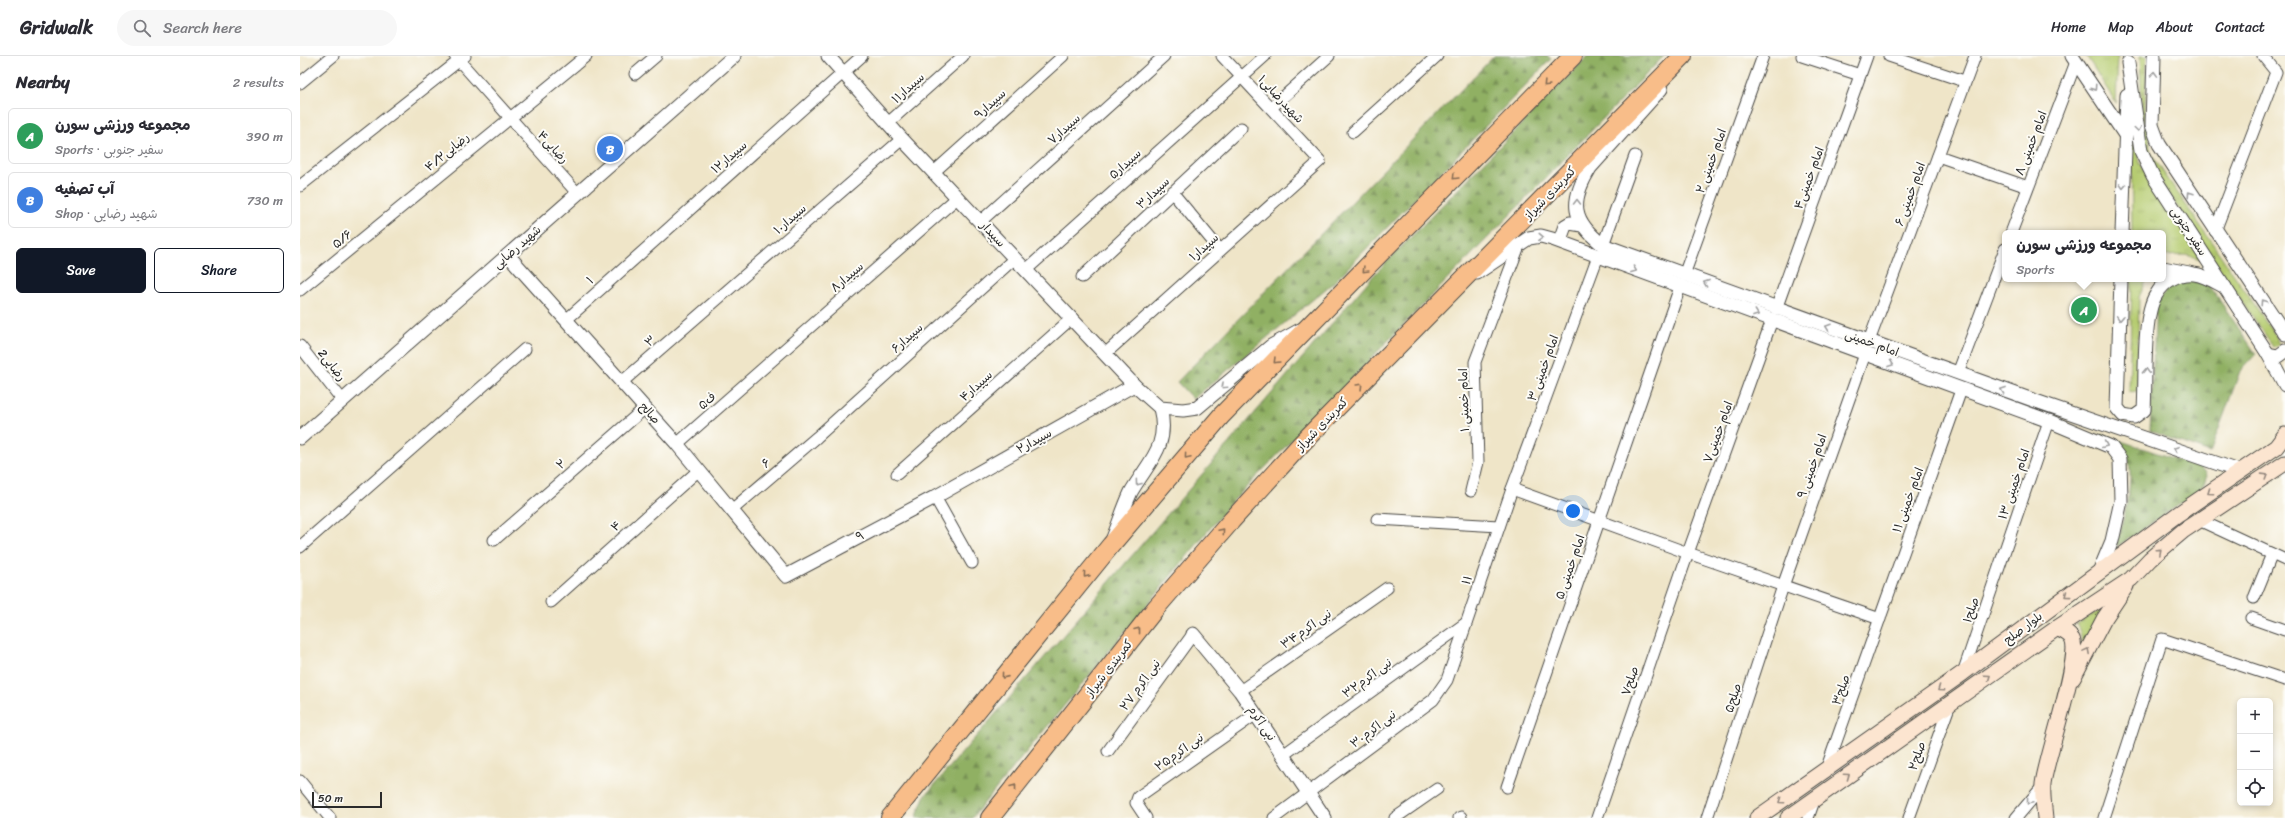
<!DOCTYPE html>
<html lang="en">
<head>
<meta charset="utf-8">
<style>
  :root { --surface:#fff; --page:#f7f7f7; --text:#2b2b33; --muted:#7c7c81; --line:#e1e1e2; --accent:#111827 }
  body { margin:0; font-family:Sriracha,"Playpen Sans Arabic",sans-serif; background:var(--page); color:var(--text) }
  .controls { position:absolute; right:12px; bottom:12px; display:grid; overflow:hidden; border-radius:6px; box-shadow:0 2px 6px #0003 }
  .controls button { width:36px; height:36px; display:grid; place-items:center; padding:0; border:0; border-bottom:1px solid var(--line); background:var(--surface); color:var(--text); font:20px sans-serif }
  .scale { position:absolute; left:12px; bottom:10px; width:70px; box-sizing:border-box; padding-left:4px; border:2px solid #2b2b2b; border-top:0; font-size:11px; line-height:14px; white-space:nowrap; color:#2b2b2b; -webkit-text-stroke:3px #fdfcf7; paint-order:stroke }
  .you { position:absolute; left:1273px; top:455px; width:14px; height:14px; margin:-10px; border:3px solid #fff; border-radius:50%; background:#1a73e8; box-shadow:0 0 0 6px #1a73e833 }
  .badge { display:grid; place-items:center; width:26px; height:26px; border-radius:50%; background:var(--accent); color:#fff; font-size:13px; font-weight:700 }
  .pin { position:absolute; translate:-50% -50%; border:2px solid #fff; box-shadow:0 1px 4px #0006 }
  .popup { position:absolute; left:1702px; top:174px; width:164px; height:52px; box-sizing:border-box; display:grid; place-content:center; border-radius:6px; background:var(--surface); filter:drop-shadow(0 1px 3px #0005); font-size:13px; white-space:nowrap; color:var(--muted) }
  .popup b { font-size:15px; color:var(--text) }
  .popup::after { content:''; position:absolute; left:50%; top:100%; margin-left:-8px; border:8px solid transparent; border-top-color:var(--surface) }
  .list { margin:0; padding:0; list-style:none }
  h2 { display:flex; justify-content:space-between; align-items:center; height:52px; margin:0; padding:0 16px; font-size:17px }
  h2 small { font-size:13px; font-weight:400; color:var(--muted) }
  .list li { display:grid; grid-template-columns:26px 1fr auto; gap:12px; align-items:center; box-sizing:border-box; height:56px; margin:0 8px 8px; padding:0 8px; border:1px solid var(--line); border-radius:6px }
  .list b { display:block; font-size:15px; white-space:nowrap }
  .list p { margin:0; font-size:13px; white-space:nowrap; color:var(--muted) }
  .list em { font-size:13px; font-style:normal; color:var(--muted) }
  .actions { display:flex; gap:8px; padding:12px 16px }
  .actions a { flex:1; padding:9px 0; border:1px solid var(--accent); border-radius:6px; text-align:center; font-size:14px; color:var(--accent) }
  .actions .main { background:var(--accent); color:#fff }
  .icon { flex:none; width:22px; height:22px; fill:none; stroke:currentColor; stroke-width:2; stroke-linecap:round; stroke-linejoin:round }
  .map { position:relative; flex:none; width:1985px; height:762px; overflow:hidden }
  header { display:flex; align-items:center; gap:24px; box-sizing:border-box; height:56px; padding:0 20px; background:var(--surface); border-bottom:1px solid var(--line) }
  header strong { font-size:19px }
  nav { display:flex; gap:22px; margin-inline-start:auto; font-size:14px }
  .search { width:280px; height:36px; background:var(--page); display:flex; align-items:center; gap:10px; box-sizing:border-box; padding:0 14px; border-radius:22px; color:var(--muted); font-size:15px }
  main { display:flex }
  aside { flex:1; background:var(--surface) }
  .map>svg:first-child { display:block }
  .grass { fill:url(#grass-tufts); stroke:#707c4e }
  .forest { fill:url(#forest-firs); stroke:#5e6e47 }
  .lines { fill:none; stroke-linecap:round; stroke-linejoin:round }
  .minor-casing { stroke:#484743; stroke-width:13 }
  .tertiary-casing { stroke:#484743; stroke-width:15 }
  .secondary-casing { stroke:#484743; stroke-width:17 }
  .trunk-casing { stroke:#484743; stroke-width:20 }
  .minor { stroke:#fff; stroke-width:11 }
  .tertiary { stroke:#fff; stroke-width:13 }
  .secondary { stroke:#fce5d0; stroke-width:15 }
  .trunk { stroke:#f8bd89; stroke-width:18 }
  .oneway { stroke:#a0a0a0 }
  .oneway2 { stroke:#876d55 }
  .oneway3 { stroke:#94887e }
  .labels { text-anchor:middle; stroke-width:4; stroke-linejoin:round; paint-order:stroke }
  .street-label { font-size:12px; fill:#2b2b2b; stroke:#fdfcf7 }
</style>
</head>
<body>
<header>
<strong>Gridwalk</strong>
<div class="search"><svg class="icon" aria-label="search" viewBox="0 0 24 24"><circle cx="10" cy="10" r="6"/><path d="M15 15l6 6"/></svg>Search here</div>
<nav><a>Home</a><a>Map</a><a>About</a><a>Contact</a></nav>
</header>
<main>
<aside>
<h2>Nearby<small>2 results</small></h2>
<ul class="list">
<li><span class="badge" style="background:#2e9e5b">A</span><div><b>مجموعه ورزشی سورن</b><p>Sports · سفیر جنوبی</p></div><em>390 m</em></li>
<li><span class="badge" style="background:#3f7fe0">B</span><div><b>آب تصفیه</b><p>Shop · شهید رضایی</p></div><em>730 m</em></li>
</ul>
<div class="actions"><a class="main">Save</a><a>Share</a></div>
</aside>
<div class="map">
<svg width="1985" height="762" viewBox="0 0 1985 762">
  <defs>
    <pattern id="grass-tufts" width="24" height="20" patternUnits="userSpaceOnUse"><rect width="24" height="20" fill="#b6cc71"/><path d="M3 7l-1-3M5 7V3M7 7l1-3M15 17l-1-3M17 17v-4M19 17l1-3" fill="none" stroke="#9daf62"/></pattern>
    <pattern id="forest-firs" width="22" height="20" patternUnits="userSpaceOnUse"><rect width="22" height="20" fill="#90b063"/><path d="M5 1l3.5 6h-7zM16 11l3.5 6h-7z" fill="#768f52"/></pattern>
  </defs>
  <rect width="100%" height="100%" fill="#fdfcf7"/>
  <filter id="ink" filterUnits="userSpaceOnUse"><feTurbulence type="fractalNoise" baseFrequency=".025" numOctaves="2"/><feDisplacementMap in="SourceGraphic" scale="8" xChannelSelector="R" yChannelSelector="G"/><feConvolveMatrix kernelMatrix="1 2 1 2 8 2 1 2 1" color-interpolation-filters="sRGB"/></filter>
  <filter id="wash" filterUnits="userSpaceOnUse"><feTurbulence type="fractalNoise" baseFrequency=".012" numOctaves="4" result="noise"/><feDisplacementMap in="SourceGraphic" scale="16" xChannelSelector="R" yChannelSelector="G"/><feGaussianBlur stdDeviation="0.9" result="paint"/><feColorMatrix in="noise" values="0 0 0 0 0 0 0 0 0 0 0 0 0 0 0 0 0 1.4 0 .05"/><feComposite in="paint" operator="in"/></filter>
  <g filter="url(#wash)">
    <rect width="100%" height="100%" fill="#efe5c8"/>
    <g class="grass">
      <polygon points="1786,0 1818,0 1816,47 1787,1"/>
      <polygon points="1840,0 1847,0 1845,47 1851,98 1976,280 1979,289 1973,290 1867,136 1849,106 1842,63"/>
      <polygon points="1831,47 1840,107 1902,203 1886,199 1863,200 1863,177 1832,177"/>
      <polygon points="1832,223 1847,223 1839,241 1837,335 1829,336"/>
      <path d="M 1803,553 L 1778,606 C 1781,592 1785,581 1776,568 Z"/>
    </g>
    <g class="forest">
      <polygon points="1194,0 1248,0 1251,3 1034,226 893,343 877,326"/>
      <polygon points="1288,0 1364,0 930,448 672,762 616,762 624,741 1072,221"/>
      <polygon points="1894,223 1910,230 1956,298 1940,315 1910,397 1850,375 1856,247 1872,227"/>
      <path d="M 1797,377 L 1899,411 C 1911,418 1905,428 1898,436 L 1816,491 C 1821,469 1839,416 1825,397 C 1818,388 1806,383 1797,377 Z"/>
    </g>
  </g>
  <g filter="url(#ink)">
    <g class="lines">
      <g class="minor-casing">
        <g id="minor">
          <polyline points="155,0 278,138"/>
          <polyline points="1502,0 1560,19"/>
          <polyline points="1589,0 1664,25"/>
          <polyline points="335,18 356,0"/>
          <polyline points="0,27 33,0"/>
          <polyline points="971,52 1029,0"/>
          <polyline points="588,67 663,0"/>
          <polyline points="1053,76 1137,0"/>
          <polyline points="1638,100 1728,131"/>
          <polyline points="634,116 763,0"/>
          <polyline points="0,130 165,0"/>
          <polyline points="872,136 920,194"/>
          <polyline points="681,165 864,0"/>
          <polyline points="1915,175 1976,16 1963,0"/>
          <polyline points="1711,177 1776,6"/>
          <polyline points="1303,189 1335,100"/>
          <polyline points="726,214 965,0"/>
          <polyline points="1384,219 1463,0"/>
          <polyline points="782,221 941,72"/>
          <polyline points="0,234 286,0"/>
          <polyline points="1476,253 1567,0"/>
          <polyline points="266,264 562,0"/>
          <polyline points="1569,285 1675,0"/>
          <polyline points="0,290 43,345"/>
          <polyline points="805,298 1020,105 922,0"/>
          <polyline points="1658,317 1705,193"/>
          <polyline points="322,326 602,83"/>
          <polyline points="377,388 658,141"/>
          <polyline points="597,418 772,262"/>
          <polyline points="1212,433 1388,497 1580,563"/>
          <polyline points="1171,435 1178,406 1175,306 1220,187"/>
          <polyline points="635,441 672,507"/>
          <polyline points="433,453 517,381 715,202"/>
          <polyline points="1077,463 1199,470"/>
          <polyline points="1899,464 1985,504"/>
          <polyline points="194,484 345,352"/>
          <polyline points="0,491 225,293"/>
          <polyline points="1954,542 1972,498"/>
          <polyline points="251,546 399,414"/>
          <polyline points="1951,562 1985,574"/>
          <polyline points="1663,617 1749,365"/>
          <polyline points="940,635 1087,532"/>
          <polyline points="808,695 893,578"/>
          <polyline points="983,699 1166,567"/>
          <polyline points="1526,714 1661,334"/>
          <polyline points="0,725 30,762"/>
          <polyline points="1207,731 1380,231"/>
          <polyline points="846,762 836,747 838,741 956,658"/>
          <polyline points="974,762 1133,644 1147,624 1212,433 1298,200"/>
          <polyline points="1095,762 1137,733"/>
          <polyline points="1159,762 1161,761"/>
          <polyline points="1297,762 1388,497 1472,264"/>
          <polyline points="1407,762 1483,530 1565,298"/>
          <polyline points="1508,762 1515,742"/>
          <polyline points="1609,762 1650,648"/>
          <polyline points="1716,762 1743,730"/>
          <polyline points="1804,762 1862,583 1985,624"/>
        </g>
      </g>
      <g class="tertiary-casing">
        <g id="tertiary">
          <polyline points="528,0 602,83 834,329 860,352"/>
          <polyline points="1772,0 1825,79"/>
          <polyline points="1854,0 1852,69 1859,88 1985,278"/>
          <polyline points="1828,7 1841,95 1853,120 1968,298 1985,329"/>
          <path d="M 1361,33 L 1290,112 C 1269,146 1272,165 1303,189 L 1730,343 L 1939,415"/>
          <polyline points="1822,177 1827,39"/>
          <polyline points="1264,187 1261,181 1265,170 1270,167 1282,169"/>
          <polyline points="208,199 377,388 486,520 635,441 834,329"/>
          <polyline points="1863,212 1889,217"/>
          <polyline points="1177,217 1229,182 1241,180 1252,183 1749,365 1811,391 1820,403 1821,445 1812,485 1799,516"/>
          <path d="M 1821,223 L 1817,352 L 1823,359 L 1834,361 L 1844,354 C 1846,327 1842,260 1856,239 C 1863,226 1878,216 1894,218 C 1905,219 1915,226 1925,231"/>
          <polyline points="1968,298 1978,300 1985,295"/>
          <polyline points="860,352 883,354 897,352 971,290 1000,274"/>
          <polyline points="0,382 434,0"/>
          <path d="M 813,482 C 819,467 824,451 831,436 C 848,406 870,391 860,352"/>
          <polyline points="893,578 940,635 1025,762"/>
        </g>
      </g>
      <g class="secondary-casing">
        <g id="secondary">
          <polyline points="1773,622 1804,563 1826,530"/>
          <polyline points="1457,762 1663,617 1878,458 1976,391 1985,379"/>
          <polyline points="1488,762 1757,572 1831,523 1850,503 1883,475 1985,407"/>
          <path d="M 1745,762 C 1744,751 1742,739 1743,728 C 1746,701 1782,601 1772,583 C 1769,577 1762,575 1757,572"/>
        </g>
      </g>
      <g class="trunk-casing">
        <g id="trunk">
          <polyline points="590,762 811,489 921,360 1273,0"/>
          <polyline points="690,762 855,553 932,464 1002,387 1383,0"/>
        </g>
      </g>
      <use href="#minor" class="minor"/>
      <use href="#tertiary" class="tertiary"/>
      <use href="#secondary" class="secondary"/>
      <use href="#trunk" class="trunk"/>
    </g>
    <defs><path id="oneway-chevron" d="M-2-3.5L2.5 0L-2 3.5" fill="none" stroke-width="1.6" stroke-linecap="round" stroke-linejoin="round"/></defs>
    <g class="oneway">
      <use href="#oneway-chevron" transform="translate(1854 18) rotate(-88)"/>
      <use href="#oneway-chevron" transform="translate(1794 32) rotate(56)"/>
      <use href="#oneway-chevron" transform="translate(1838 73) rotate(82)"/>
      <use href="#oneway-chevron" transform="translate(1823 130) rotate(92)"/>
      <use href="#oneway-chevron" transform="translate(1890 138) rotate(-124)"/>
      <use href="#oneway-chevron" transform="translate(1277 146) rotate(-90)"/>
      <use href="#oneway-chevron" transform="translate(1241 181) rotate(3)"/>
      <use href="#oneway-chevron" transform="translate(1334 214) rotate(21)"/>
      <use href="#oneway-chevron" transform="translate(1406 227) rotate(-160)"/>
      <use href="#oneway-chevron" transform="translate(1963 246) rotate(-124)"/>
      <use href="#oneway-chevron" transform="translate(1456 258) rotate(20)"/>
      <use href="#oneway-chevron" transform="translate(1820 262) rotate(92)"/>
      <use href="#oneway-chevron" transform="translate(1528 271) rotate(-161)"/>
      <use href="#oneway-chevron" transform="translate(1591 308) rotate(20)"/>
      <use href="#oneway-chevron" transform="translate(1846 315) rotate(-88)"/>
      <use href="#oneway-chevron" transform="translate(924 330) rotate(137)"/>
      <use href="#oneway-chevron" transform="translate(1703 334) rotate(-160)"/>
      <use href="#oneway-chevron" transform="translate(1805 389) rotate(23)"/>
      <use href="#oneway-chevron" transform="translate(1876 393) rotate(-160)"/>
      <use href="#oneway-chevron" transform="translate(838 427) rotate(126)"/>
      <use href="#oneway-chevron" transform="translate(1729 746) rotate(130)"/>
    </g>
    <g class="oneway2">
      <use href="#oneway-chevron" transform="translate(1246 28) rotate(134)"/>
      <use href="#oneway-chevron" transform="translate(1155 121) rotate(134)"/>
      <use href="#oneway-chevron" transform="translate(1065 214) rotate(135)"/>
      <use href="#oneway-chevron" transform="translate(976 305) rotate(135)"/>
      <use href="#oneway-chevron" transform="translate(1060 330) rotate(-45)"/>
      <use href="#oneway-chevron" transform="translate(887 400) rotate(130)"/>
      <use href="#oneway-chevron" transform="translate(922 475) rotate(-49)"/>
      <use href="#oneway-chevron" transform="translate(786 519) rotate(129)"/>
      <use href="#oneway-chevron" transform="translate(838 574) rotate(-52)"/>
      <use href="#oneway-chevron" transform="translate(704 620) rotate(129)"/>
      <use href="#oneway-chevron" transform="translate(714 731) rotate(-52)"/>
    </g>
    <g class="oneway3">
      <use href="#oneway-chevron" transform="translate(1965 420) rotate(-32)"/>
      <use href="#oneway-chevron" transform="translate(1910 436) rotate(145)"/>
      <use href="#oneway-chevron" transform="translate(1859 495) rotate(-42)"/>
      <use href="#oneway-chevron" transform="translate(1767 539) rotate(143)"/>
      <use href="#oneway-chevron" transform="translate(1787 595) rotate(-62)"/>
      <use href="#oneway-chevron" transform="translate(1688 621) rotate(-35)"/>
      <use href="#oneway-chevron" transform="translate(1640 633) rotate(145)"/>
      <use href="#oneway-chevron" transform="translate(1547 720) rotate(-35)"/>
      <use href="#oneway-chevron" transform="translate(1481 745) rotate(145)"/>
    </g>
  </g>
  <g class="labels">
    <g class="street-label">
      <text transform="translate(608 32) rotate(-42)" y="4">سپیدار۱۱</text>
      <text transform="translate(981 43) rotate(47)" y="4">شهیدرضایی۱</text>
      <text transform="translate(690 48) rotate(-42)" y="4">سپیدار۹</text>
      <text transform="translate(764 73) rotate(-42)" y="4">سپیدار۷</text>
      <text transform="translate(1731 87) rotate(-69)" y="4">امام خمینی ۸</text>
      <text transform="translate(253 91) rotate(48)" y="4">رضایی۴</text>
      <text transform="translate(147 96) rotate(-39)" y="4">رضایی۴/۲</text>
      <text transform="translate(429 101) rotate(-41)" y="4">سپیدار۱۲</text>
      <text transform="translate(1411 105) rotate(-70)" y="4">امام خمینی ۲</text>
      <text transform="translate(825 108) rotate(-42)" y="4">سپیدار۵</text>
      <text transform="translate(1509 122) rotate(-70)" y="4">امام خمینی۴</text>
      <text transform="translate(853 137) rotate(-43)" y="4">سپیدار۳</text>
      <text transform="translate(1250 137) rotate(-46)" y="4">کمربندی شیراز</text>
      <text transform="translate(1610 138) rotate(-70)" y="4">امام خمینی ۶</text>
      <text transform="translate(490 163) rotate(-41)" y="4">سپیدار۱۰</text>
      <text transform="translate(1889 175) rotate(57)" y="4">سفیر جنوبی</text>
      <text transform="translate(693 178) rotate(47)" y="4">سپیدار</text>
      <text transform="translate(42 183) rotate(-39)" y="4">۵/۶</text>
      <text transform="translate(217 191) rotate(-41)" y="4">شهید رضایی</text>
      <text transform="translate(904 191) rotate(-42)" y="4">سپیدار۱</text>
      <text transform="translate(547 221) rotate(-41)" y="4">سپیدار۸</text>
      <text transform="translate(290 224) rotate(-42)" y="4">۱</text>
      <text transform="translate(607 282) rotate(-42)" y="4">سپیدار۶</text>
      <text transform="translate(350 285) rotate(-41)" y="4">۳</text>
      <text transform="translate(1572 287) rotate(20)" y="4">امام خمینی</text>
      <text transform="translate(32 309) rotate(52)" y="4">2رضایی</text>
      <text transform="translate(1243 312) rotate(-70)" y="4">امام خمینی ۳</text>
      <text transform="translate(676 330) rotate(-42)" y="4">سپیدار۴</text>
      <text transform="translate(1164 344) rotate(-92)" y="4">امام خمینی ۱</text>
      <text transform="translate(407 345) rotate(-41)" y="4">ف۵</text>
      <text transform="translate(350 357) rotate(48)" y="4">صالح</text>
      <text transform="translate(1022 368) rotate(-46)" y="4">کمربندی شیراز</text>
      <text transform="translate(1418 376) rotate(-70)" y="4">امام خمینی۷</text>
      <text transform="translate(734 385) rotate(-29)" y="4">سپیدار۲</text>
      <text transform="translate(466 407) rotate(-40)" y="4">۶</text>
      <text transform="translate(261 408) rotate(-41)" y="4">۲</text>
      <text transform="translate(1512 410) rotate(-71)" y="4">امام خمینی ۹</text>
      <text transform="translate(1714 428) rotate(-71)" y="4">امام خمینی ۱۳</text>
      <text transform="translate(1608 444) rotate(-70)" y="4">امام خمینی ۱۱</text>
      <text transform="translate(316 470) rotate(-42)" y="4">۴</text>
      <text transform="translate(560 480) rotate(-28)" y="4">۹</text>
      <text transform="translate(1270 511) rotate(-71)" y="4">امام خمینی ۵</text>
      <text transform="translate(1167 524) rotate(-71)" y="4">۱۱</text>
      <text transform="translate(1671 554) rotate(-71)" y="4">۱صلح</text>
      <text transform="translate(1723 572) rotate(-37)" y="4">بلوار صلح</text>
      <text transform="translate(1006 573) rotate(-35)" y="4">نبی اکرم۳۴</text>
      <text transform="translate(809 612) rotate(-52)" y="4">کمربندی شیراز</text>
      <text transform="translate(1067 622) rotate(-36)" y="4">نبی اکرم۳۲</text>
      <text transform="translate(1330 625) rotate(-71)" y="4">صلح۷</text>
      <text transform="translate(840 629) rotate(-54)" y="4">نبی اکرم ۲۷</text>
      <text transform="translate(1541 634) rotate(-70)" y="4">صلح۳</text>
      <text transform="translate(1433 642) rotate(-72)" y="4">صلح۵</text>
      <text transform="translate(962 667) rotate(56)" y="4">نبی اکرم</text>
      <text transform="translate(1073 673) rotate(-37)" y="4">نبی اکرم۳۰</text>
      <text transform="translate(879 696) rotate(-35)" y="4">نبی اکرم۲۵</text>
      <text transform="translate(1617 700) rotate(-71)" y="4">صلح۲</text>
    </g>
  </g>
</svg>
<div class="controls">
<button>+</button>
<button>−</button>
<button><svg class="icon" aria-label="locate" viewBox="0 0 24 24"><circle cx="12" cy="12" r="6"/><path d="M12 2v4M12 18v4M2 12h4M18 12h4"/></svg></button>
</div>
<div class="scale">50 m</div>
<div class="you"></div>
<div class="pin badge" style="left:1784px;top:254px;background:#2e9e5b">A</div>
<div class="popup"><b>مجموعه ورزشی سورن</b>Sports</div>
<div class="pin badge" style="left:310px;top:93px;background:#3f7fe0">B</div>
</div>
</main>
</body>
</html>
